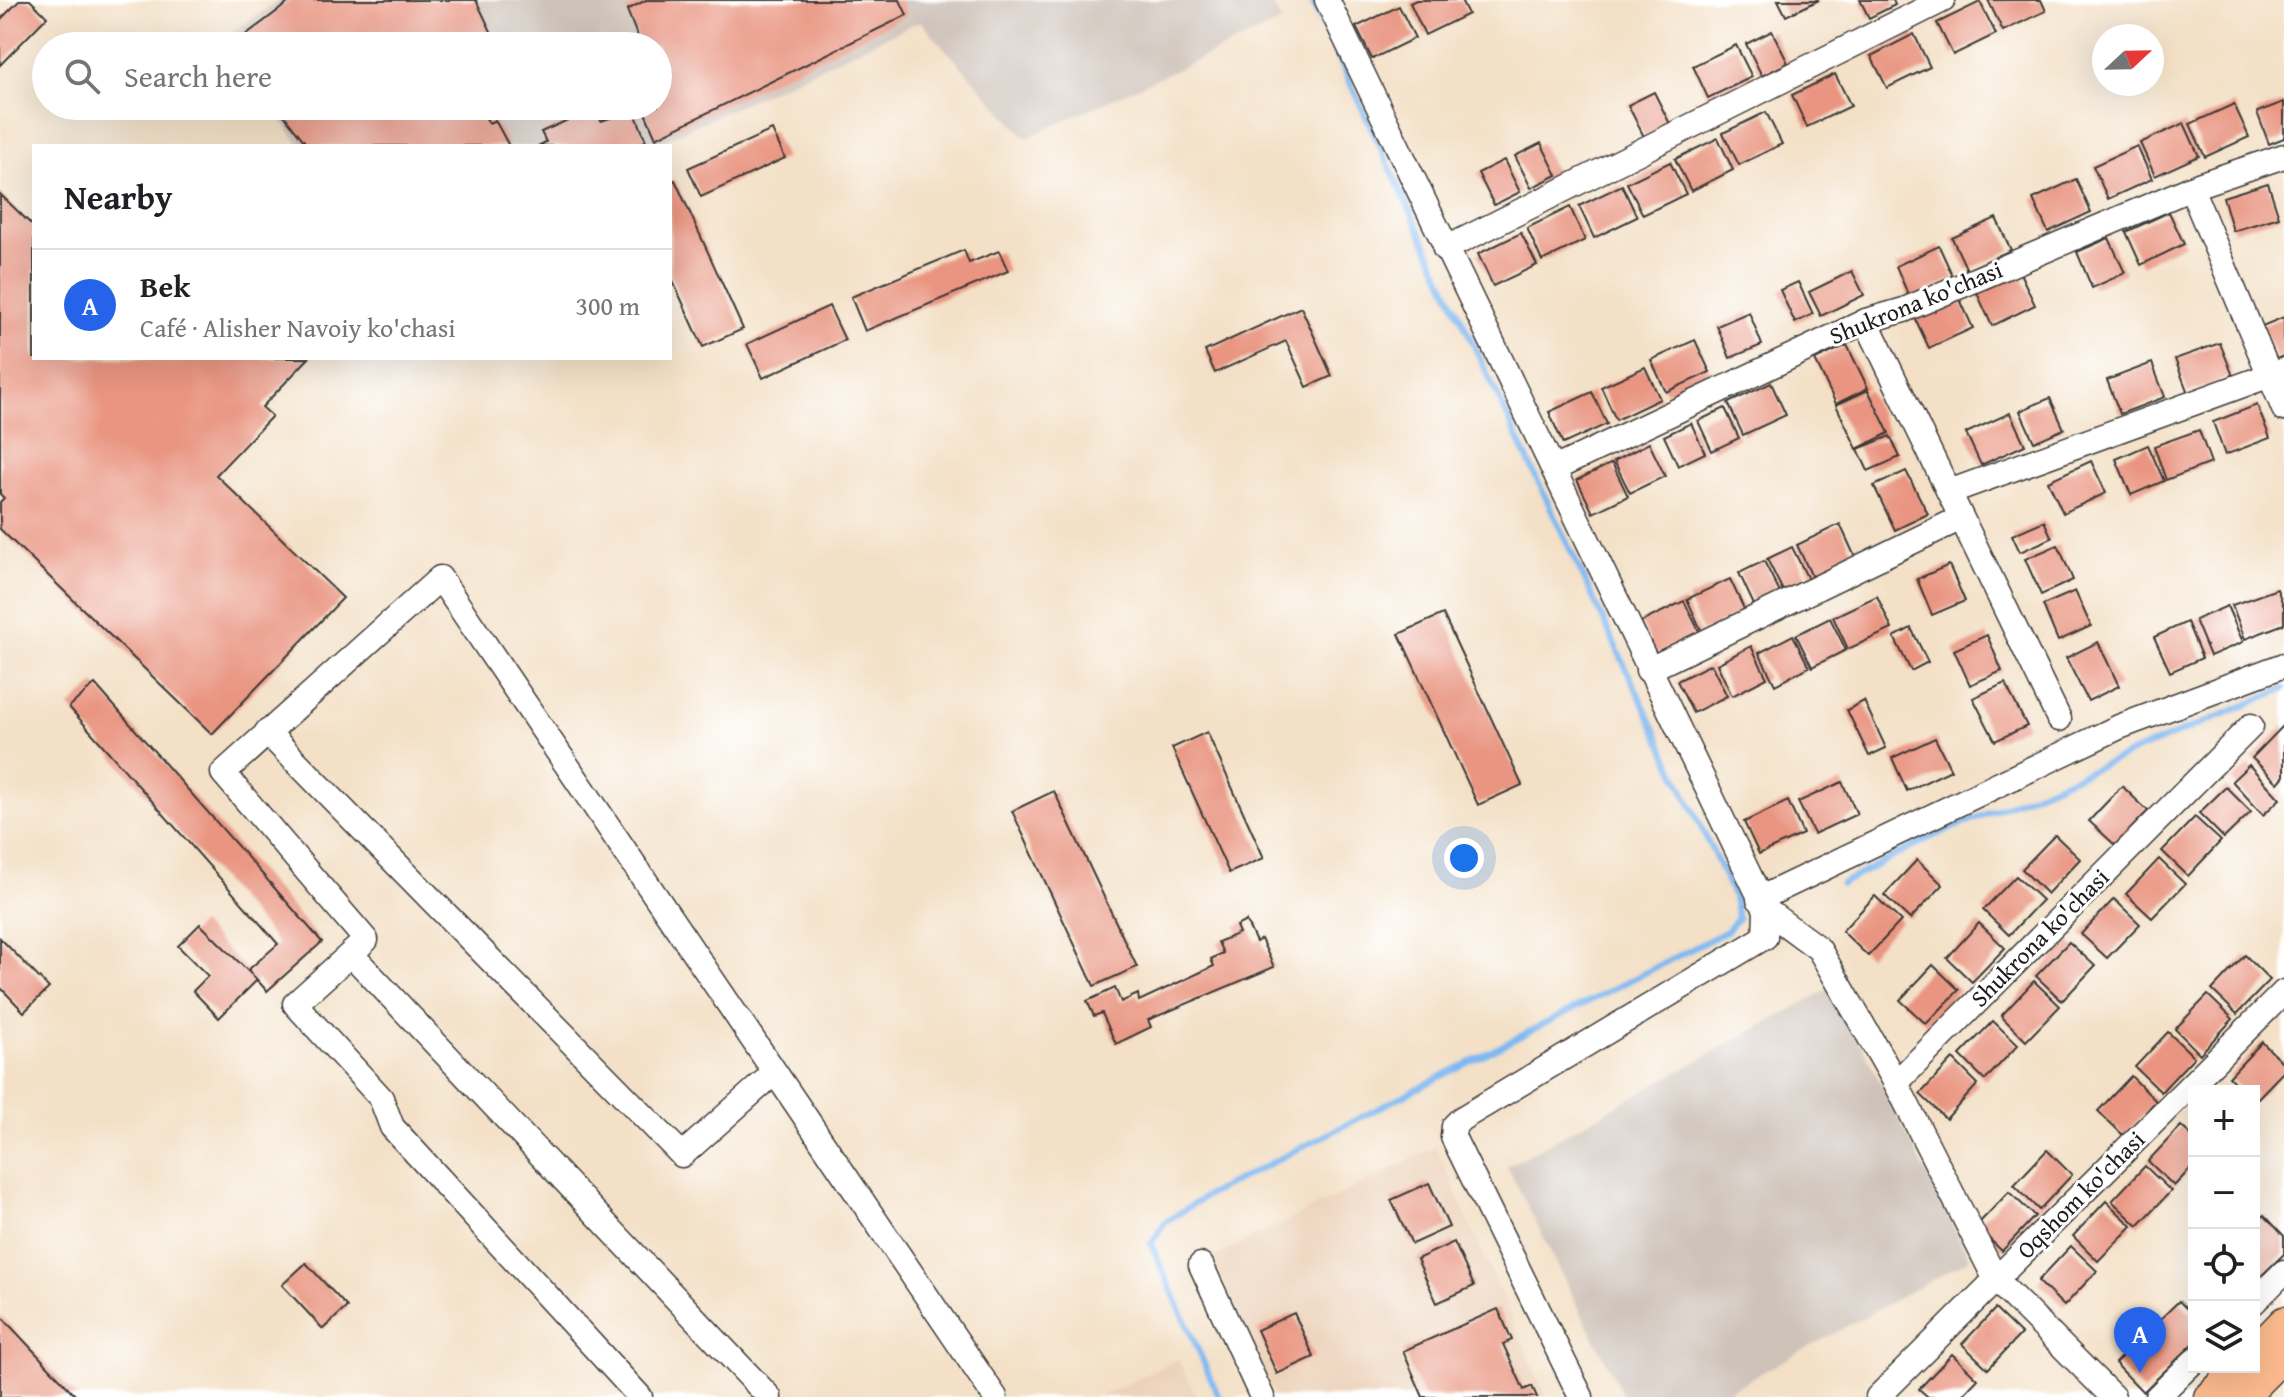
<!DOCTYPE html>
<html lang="en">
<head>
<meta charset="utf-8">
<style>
  :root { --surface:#fff; --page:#f6f6f6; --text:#202124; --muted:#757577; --line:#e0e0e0; --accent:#2563eb }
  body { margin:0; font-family:"Gentium Book Plus",serif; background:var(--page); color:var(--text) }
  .controls { position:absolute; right:24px; bottom:24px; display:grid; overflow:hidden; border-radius:0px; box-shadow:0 8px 32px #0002 }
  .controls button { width:72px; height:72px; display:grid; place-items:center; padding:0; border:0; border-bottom:2px solid var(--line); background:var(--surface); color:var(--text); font:40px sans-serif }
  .compass { position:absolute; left:2092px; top:24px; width:72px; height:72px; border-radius:50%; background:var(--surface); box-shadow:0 8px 32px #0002; rotate:68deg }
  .you { position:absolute; left:1464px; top:858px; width:28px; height:28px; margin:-20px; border:6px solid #fff; border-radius:50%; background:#1a73e8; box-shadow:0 0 0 12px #1a73e833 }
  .badge { display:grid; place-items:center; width:52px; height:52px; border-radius:50%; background:var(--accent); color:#fff; font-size:26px; font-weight:700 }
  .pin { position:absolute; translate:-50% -66px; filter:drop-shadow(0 2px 4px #0008) }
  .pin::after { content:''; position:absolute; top:42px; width:28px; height:24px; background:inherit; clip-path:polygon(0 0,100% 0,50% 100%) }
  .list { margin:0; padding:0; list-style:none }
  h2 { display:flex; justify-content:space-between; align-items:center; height:104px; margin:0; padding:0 32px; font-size:34px }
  h2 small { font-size:26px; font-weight:400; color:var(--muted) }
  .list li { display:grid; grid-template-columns:52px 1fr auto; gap:24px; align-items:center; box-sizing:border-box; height:112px; padding:0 32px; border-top:2px solid var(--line) }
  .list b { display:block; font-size:30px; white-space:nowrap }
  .list p { margin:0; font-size:26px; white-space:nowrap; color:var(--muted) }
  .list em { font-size:26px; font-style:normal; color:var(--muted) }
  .icon { flex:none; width:44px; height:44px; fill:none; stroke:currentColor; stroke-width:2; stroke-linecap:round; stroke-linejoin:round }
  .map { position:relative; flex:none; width:2284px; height:1397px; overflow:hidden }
  .search { position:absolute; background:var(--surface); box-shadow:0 8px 32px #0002; left:32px; top:32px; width:640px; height:88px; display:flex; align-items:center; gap:20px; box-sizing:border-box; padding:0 28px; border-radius:44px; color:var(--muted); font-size:30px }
  .panel { position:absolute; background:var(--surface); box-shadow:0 8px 32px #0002; left:32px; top:144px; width:640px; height:216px; border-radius:0px }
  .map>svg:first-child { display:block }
  .built { fill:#ecd2b9 }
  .industrial { fill:#cec2b9 }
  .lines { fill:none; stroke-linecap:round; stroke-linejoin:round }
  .stream { stroke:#7fb8f0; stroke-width:6 }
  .building { fill:#e99581 }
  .minor-casing { stroke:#3c3936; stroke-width:27 }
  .major-casing { stroke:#3c3936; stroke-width:33 }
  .minor { stroke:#fff; stroke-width:24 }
  .major { stroke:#fcba8e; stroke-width:30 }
  .labels { text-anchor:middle; stroke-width:6; stroke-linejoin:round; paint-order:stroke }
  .street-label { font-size:24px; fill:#1c1c1c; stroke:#fff }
</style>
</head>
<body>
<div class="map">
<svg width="2284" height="1397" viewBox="0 0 2284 1397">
  <rect width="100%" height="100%" fill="#fff"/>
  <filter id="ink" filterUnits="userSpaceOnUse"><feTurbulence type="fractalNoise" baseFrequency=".0125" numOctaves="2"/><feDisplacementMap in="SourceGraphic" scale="16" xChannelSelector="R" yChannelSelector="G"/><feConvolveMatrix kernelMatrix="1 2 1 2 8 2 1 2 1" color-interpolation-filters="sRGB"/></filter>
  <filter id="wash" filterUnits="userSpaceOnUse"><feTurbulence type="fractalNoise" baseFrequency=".006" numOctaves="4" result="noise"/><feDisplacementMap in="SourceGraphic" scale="32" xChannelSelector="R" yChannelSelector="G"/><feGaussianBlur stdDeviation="1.8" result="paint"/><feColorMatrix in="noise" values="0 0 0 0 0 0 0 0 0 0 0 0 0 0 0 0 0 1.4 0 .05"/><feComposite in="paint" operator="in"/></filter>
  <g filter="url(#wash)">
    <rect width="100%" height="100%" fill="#f3e0c6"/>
    <g class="built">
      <polygon points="1436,1147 1546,1397 1275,1397 1212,1258"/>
      <polygon points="1178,1359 1197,1397 1100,1397"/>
    </g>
    <g class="industrial">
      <polygon points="280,0 1270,0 1281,22 1026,138 920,21 651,146 301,146 270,106 658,106 658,46 224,46 220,41"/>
      <polygon points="1832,987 1970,1259 1717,1397 1624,1397 1507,1166"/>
    </g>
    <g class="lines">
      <g class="stream">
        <polyline points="1841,884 1929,838 2284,689"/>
        <polyline points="1219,1397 1151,1244 1165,1222 1208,1195 1727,931 1738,918 1734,897 1311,0"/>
      </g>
    </g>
    <g id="blocks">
      <g class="building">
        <polygon points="20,0 30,0 47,17 0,65 0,20"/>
        <polygon points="292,0 476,0 498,46 231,46"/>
        <polygon points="646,0 900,0 907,15 656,138 642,106 658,106 658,46 624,46 638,38 627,10"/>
        <polygon points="1416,0 1461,0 1468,14 1425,35 1410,3"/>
        <polygon points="1778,0 1819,0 1786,16"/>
        <polygon points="1860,0 1893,0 1895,5 1869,18"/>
        <polygon points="1988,0 2041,0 2046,11 2003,31"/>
        <polygon points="1980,2 1996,34 1953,55 1937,23"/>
        <polygon points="1399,6 1415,38 1372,59 1356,27"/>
        <polygon points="1772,31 1788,63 1762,76 1746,44"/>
        <polygon points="1914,34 1930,67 1887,88 1871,56"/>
        <polygon points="1736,45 1752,77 1708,98 1693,66"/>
        <polygon points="1835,74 1851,106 1807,127 1792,95"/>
        <polygon points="1654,92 1670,124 1644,137 1628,105"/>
        <polygon points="2284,102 2284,138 2269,144 2257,112"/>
        <polygon points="2234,104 2249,137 2205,157 2190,124"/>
        <polygon points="277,106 478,106 489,123 495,120 509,146 308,146"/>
        <polygon points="595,108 601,121 634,110 646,141 636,146 538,146 546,142 541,132"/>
        <polygon points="1766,112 1782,144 1739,165 1723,133"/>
        <polygon points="2184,123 2199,156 2155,176 2140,143"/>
        <polygon points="772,130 785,158 701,197 688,168"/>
        <polygon points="1718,138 1733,170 1691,191 1675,159"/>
        <polygon points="1541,143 1557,175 1531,188 1515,156"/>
        <polygon points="2137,146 2152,179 2108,199 2093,166"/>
        <polygon points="1504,160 1520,192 1494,205 1478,173"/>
        <polygon points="1670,162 1686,194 1643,215 1627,183"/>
        <polygon points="2076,179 2091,212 2048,232 2033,199"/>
        <polygon points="675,180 743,329 703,347 670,275 670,182"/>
        <polygon points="2268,183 2279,217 2233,231 2223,197"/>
        <polygon points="1622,185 1637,217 1594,238 1579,206"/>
        <polygon points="0,194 34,227 34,358 309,358 262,407 272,416 216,475 343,598 212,734 0,529 0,502 4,498 0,494"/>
        <polygon points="1570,207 1585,240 1542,261 1527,228"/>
        <polygon points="2169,212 2184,244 2141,265 2126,232"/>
        <polygon points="1996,218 2011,250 1967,270 1952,238"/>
        <polygon points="1521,233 1537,265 1493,286 1478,254"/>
        <polygon points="2109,238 2125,273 2092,288 2077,252"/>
        <polygon points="1939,246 1954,279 1910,299 1896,266"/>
        <polygon points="964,250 969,263 999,251 1008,271 865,331 851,297"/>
        <polygon points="1852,271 1864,295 1821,316 1809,292"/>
        <polygon points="2020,273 2035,305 1992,326 1977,293"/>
        <polygon points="1798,282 1813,314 1795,323 1780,290"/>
        <polygon points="1958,295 1973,328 1929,348 1914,316"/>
        <polygon points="829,306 845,340 763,378 747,344"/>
        <polygon points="1301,307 1332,376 1307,387 1286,341 1215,373 1205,351"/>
        <polygon points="1749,312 1762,345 1730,358 1717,326"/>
        <polygon points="2284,317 2284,356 2276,359 2262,326"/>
        <polygon points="1695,340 1710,372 1666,392 1651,360"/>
        <polygon points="2220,343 2233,376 2188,393 2175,359"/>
        <polygon points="1847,345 1868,388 1836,404 1815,360"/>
        <polygon points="2152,363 2165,397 2120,414 2107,380"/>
        <polygon points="1645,367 1660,399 1616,420 1601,387"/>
        <polygon points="1771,383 1786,415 1743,435 1728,403"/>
        <polygon points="1868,390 1889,433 1857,449 1836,405"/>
        <polygon points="1592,392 1607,424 1563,444 1549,412"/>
        <polygon points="2050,398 2064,429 2034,442 2020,411"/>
        <polygon points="2257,405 2270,438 2225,455 2213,422"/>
        <polygon points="1725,408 1739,438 1712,451 1698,421"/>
        <polygon points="2010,413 2025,445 1981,465 1966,433"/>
        <polygon points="1691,423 1705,453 1678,466 1664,436"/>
        <polygon points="2199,430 2211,463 2166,480 2154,446"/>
        <polygon points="1890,436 1900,457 1868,471 1858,449"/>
        <polygon points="1649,443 1665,476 1630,493 1614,461"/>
        <polygon points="2148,445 2164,481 2131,495 2116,459"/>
        <polygon points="2091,461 2106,493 2063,513 2048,481"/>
        <polygon points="1612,463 1628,496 1593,513 1577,480"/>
        <polygon points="1906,471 1928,514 1895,530 1874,486"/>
        <polygon points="2044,521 2052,538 2020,552 2012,535"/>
        <polygon points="1840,524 1855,557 1812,577 1797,545"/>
        <polygon points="2058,545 2073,580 2041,595 2025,559"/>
        <polygon points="1792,547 1808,579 1783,591 1767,559"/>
        <polygon points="1764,561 1780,593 1754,605 1739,573"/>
        <polygon points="1949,565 1965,601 1932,615 1917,579"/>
        <polygon points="1730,579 1745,611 1702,632 1687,599"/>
        <polygon points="2277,589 2284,607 2284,624 2245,639 2232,605"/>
        <polygon points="2075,591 2091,626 2058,641 2043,605"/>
        <polygon points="1877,596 1892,629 1848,649 1833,617"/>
        <polygon points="1684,601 1700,633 1656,654 1641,622"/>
        <polygon points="2227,606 2243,642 2210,656 2195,620"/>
        <polygon points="1443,614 1522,785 1478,805 1399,634"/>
        <polygon points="1830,618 1846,650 1812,667 1796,635"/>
        <polygon points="2187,622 2202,658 2170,672 2154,637"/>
        <polygon points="1911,628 1928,662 1911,671 1894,637"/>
        <polygon points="1793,635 1809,667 1775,685 1759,653"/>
        <polygon points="1987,635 2002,671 1970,685 1954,650"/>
        <polygon points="2098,642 2119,686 2088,701 2066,658"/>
        <polygon points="1751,646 1767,678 1732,696 1717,664"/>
        <polygon points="1711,664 1727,696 1693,713 1677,681"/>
        <polygon points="2005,683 2027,726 1995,741 1973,698"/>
        <polygon points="95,684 322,942 267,991 248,970 278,944 69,707"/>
        <polygon points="1864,701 1886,748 1869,756 1847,710"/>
        <polygon points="2284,725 2284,776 2278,783 2252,758"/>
        <polygon points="1207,732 1264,858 1229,873 1172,748"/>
        <polygon points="1935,738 1951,770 1907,791 1892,758"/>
        <polygon points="2249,765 2280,799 2263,815 2232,781"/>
        <polygon points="1842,782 1857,814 1814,834 1798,802"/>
        <polygon points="2122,786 2148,811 2115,845 2089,821"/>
        <polygon points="2226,787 2251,812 2224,838 2199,813"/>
        <polygon points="1054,791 1137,967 1094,986 1012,811"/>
        <polygon points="1788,801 1803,834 1759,854 1744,822"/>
        <polygon points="2195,817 2221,841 2188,876 2162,851"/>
        <polygon points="2055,835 2080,859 2047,894 2022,869"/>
        <polygon points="2159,859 2185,884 2152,918 2126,894"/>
        <polygon points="1917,860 1943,885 1910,919 1884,895"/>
        <polygon points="2016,876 2042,900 2009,935 1983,910"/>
        <polygon points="1875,896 1901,921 1868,956 1842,931"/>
        <polygon points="2114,899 2140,924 2107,958 2081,934"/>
        <polygon points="1246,921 1256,942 1261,939 1274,967 1148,1020 1151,1027 1116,1044 1102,1013 1094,1016 1087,1001 1115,988 1121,1002 1138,994 1139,1001 1214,966 1211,959 1223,953 1218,942 1239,933 1236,926"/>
        <polygon points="1979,923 2005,948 1972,982 1947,958"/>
        <polygon points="200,924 257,980 219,1018 193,991 208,976 178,946"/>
        <polygon points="0,938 49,988 24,1012 0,987"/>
        <polygon points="2069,942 2095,966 2062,1001 2036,976"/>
        <polygon points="2245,955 2270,980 2237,1014 2212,990"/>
        <polygon points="1933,965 1959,990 1926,1024 1900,1000"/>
        <polygon points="2034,981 2060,1006 2026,1041 2001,1016"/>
        <polygon points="2208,995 2233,1019 2200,1054 2175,1029"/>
        <polygon points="1993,1021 2018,1045 1985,1080 1960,1055"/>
        <polygon points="2168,1032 2194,1057 2161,1092 2135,1067"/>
        <polygon points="2262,1042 2284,1064 2284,1071 2254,1102 2254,1091 2243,1091 2229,1077"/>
        <polygon points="1953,1059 1978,1084 1946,1119 1920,1094"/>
        <polygon points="2131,1076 2156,1101 2124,1136 2098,1111"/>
        <polygon points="2181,1126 2194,1138 2194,1165 2174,1186 2148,1161"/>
        <polygon points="2047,1150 2072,1175 2039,1210 2014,1185"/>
        <polygon points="2145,1166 2171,1191 2138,1226 2112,1201"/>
        <polygon points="1429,1183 1449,1227 1412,1244 1391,1200"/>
        <polygon points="2009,1192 2035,1216 2002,1251 1976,1226"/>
        <polygon points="2106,1201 2132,1226 2098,1261 2073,1236"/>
        <polygon points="2264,1215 2284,1236 2284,1254 2259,1278 2254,1274 2254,1225"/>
        <polygon points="1454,1242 1474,1286 1437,1303 1417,1259"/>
        <polygon points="2071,1246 2097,1271 2064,1306 2038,1281"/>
        <polygon points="306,1263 347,1307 323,1329 282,1285"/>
        <polygon points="2179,1301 2194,1316 2194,1343 2143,1392 2115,1363"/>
        <polygon points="1498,1309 1512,1340 1503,1344 1524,1390 1532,1386 1537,1397 1423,1397 1403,1351"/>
        <polygon points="1995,1309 2021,1334 1988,1369 1962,1344"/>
        <polygon points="1294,1313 1314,1357 1277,1374 1257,1330"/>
        <polygon points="0,1315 77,1397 0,1397"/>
        <polygon points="1952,1354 1978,1379 1961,1397 1928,1397 1919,1389"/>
      </g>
    </g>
  </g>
  <g filter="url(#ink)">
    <use href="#blocks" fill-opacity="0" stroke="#3c3936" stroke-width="2"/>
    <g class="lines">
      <g class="minor-casing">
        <g id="minor">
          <polyline points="1327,0 1766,910 1765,937 1461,1119 1454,1126 1453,1137 1581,1397"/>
          <polyline points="2191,188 2284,409"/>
          <polyline points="1445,249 1943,0"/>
          <polyline points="1866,321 2059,719"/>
          <polyline points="1556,468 1866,321 1904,310 2201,184 2284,156"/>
          <polyline points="1949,492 2284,370"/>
          <polyline points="1648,670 1961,518"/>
          <polyline points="267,732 682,1155 774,1073"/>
          <polyline points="1759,899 2119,727 2284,665"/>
          <polyline points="1766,910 1819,949 1896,1083 1996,1280 2113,1397"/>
          <polyline points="351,954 769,1397"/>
          <polyline points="1896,1083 2251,726"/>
          <polyline points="1201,1265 1262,1397"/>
          <polyline points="2254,1302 2284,1272"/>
          <polyline points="640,1397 392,1127 381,1098 295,1004 366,940 223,773 440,578 995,1397"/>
          <polyline points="1878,1397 2284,992"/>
          <polyline points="2157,1397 2194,1361"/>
        </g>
      </g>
      <g class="major-casing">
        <g id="major">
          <polyline points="2254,1353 2284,1322"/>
          <polyline points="2210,1397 2240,1367"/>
          <polyline points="2242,1397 2284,1355"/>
        </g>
      </g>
      <use href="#minor" class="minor"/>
      <use href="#major" class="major"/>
    </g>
  </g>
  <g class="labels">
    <g class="street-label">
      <text transform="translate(1916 303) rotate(-22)" y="8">Shukrona ko'chasi</text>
      <text transform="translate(2040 938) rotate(-45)" y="8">Shukrona ko'chasi</text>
      <text transform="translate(2081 1195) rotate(-45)" y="8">Oqshom ko'chasi</text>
    </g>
  </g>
</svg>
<div class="controls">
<button>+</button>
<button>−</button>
<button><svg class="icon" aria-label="locate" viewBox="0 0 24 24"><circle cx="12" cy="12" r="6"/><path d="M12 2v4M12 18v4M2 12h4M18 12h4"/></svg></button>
<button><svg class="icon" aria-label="layers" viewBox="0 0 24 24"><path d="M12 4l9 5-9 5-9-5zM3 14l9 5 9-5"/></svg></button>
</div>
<svg class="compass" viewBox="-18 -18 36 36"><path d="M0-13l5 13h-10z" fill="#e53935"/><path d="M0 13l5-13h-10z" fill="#757577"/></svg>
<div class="you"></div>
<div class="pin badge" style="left:2140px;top:1373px">A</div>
<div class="search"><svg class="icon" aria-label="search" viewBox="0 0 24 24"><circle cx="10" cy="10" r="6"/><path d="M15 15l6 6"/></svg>Search here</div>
<section class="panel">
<h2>Nearby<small></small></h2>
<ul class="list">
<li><span class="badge">A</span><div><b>Bek</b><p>Café · Alisher Navoiy ko'chasi</p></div><em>300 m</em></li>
</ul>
</section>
</div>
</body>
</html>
